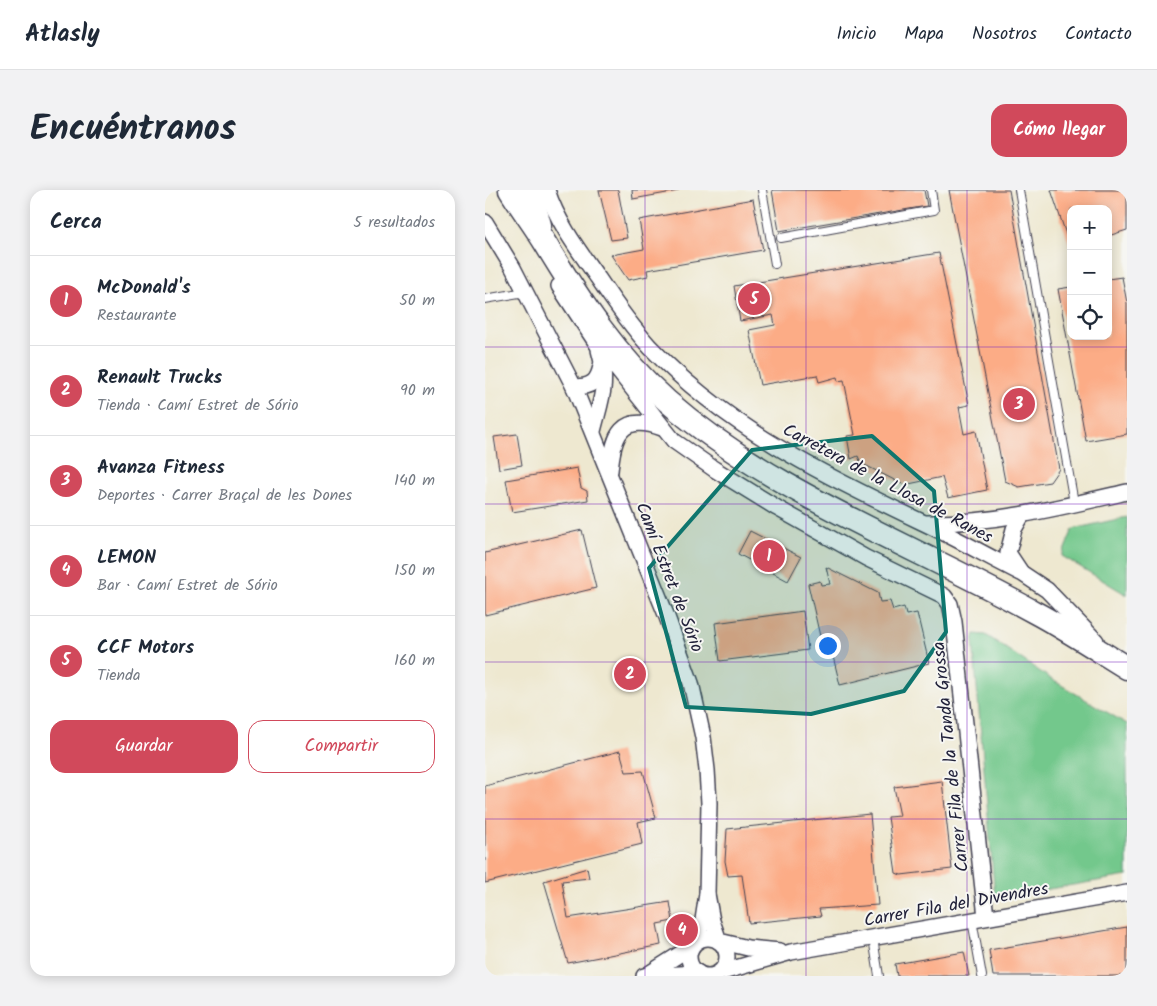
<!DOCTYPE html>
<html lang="es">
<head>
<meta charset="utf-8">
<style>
  :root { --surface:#fff; --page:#f2f2f3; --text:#1f2937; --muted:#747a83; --line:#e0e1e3; --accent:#d1495b }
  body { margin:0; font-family:Kalam,sans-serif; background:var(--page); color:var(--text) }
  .controls { position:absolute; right:15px; top:15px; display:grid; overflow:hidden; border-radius:10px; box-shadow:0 2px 12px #0003 }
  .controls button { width:45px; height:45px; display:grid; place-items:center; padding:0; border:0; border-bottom:1px solid var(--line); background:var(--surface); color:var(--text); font:25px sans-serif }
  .you { position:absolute; left:342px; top:455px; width:18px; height:18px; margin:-12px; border:4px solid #fff; border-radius:50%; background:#1a73e8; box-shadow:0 0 0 8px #1a73e833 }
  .badge { display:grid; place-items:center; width:32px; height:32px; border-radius:50%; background:var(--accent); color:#fff; font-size:16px; font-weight:700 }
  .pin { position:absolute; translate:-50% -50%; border:2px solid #fff; box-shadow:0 1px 5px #0006 }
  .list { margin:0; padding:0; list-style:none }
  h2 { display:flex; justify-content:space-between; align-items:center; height:65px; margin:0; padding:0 20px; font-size:21px }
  h2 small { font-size:16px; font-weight:400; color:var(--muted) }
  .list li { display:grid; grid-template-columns:32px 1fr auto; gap:15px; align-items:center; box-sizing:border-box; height:90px; padding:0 20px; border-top:1px solid var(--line) }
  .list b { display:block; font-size:19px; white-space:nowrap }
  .list p { margin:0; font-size:16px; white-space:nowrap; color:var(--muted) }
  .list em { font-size:16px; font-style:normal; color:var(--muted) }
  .actions { display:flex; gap:10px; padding:15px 20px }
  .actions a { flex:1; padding:11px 0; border:1px solid var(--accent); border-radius:15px; text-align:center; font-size:18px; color:var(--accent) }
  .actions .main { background:var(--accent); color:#fff }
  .icon { flex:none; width:28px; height:28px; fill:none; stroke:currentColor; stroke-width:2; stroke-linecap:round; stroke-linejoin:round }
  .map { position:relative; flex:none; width:642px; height:786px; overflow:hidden; border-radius:15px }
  header { display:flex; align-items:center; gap:30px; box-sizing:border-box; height:70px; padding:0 25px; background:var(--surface); border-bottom:1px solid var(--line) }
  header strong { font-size:24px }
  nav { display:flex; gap:28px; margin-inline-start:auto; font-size:18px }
  .intro { display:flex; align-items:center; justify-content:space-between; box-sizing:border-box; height:120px; padding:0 30px }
  h1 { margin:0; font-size:35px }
  .button { padding:12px 22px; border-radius:15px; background:var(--accent); color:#fff; font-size:18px; font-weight:700 }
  main { display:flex; gap:30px; padding:0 30px }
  aside { flex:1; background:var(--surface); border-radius:15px; box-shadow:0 2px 12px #0003 }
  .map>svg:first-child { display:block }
  .park { fill:#73c88c; stroke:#4a7564 }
  .building { fill:#fcac86 }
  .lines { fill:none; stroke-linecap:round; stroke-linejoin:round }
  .lane-casing { stroke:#414051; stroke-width:10 }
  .street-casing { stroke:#414051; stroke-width:18 }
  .primary-casing { stroke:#414051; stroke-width:25 }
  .lane { stroke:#fff; stroke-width:8 }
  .street { stroke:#fff; stroke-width:15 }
  .primary { stroke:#fff; stroke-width:22 }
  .marked { fill:#0f766e; fill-opacity:0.2; stroke:#0f766e; stroke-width:4; stroke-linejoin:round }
  .grid { fill:none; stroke:#7b2cbf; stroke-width:1; stroke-opacity:0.55 }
  .labels { text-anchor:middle; stroke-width:4; stroke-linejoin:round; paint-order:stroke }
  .street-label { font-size:18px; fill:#22223b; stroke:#f6f6f2 }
</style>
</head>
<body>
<header>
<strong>Atlasly</strong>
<nav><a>Inicio</a><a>Mapa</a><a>Nosotros</a><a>Contacto</a></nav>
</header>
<div class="intro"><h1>Encuéntranos</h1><a class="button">Cómo llegar</a></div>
<main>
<aside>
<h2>Cerca<small>5 resultados</small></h2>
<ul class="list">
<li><span class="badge">1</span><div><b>McDonald's</b><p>Restaurante</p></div><em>50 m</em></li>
<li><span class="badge">2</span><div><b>Renault Trucks</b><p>Tienda · Camí Estret de Sório</p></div><em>90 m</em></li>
<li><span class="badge">3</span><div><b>Avanza Fitness</b><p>Deportes · Carrer Braçal de les Dones</p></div><em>140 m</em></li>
<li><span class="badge">4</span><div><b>LEMON</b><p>Bar · Camí Estret de Sório</p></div><em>150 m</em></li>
<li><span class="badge">5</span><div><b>CCF Motors</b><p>Tienda</p></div><em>160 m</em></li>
</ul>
<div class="actions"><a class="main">Guardar</a><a>Compartir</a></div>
</aside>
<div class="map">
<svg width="642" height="786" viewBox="0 0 642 786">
  <rect width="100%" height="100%" fill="#f6f6f2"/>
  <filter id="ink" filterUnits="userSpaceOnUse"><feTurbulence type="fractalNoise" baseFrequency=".02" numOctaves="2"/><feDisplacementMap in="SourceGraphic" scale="10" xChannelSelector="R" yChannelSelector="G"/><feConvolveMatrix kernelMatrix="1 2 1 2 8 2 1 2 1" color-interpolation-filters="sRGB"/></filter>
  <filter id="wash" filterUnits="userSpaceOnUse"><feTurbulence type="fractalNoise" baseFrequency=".0096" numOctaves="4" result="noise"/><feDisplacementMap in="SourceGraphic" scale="20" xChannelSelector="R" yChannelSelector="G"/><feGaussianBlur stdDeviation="1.12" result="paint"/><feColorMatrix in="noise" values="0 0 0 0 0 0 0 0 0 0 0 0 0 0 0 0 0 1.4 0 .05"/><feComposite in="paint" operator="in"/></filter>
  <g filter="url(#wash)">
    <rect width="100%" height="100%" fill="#eee8d0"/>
    <g class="park">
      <polygon points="642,327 642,405 577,366 588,339"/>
      <polygon points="490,444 501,445 566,489 642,534 642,686 510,708 488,451"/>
    </g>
    <g id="blocks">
      <g class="building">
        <polygon points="114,0 133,0 142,48 126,50"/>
        <polygon points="147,0 193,0 193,1 148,9"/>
        <polygon points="287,0 439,0 442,16 294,41"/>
        <polygon points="464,0 524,0 574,279 565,292 534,297 520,291"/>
        <polygon points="566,0 642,0 642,40 623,46 623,19 586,19 585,56"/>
        <polygon points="268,9 278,60 162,80 163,86 143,90 126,65 159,59 154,30"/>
        <polygon points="454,63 484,215 474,217 479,244 491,241 502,300 463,308 457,287 419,295 376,273 373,266 366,269 362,246 370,245 359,190 353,191 352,187 334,192 332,185 275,195 264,140 290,135 288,125 255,131 249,96"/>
        <polygon points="637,87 642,113 642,244 601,251 573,99 586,97 586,146 623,146 623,89"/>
        <polygon points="32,244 37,275 14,279 9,247"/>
        <polygon points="92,278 96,298 102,301 103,310 27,322 21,290"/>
        <polygon points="97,340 111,398 0,425 0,363"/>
        <polygon points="265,341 316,367 303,391 253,364"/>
        <polygon points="341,377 393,403 395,412 405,411 408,420 419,417 421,425 432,423 444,473 355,495 345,454 337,455 323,394 335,391 336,395 345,394"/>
        <polygon points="318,421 323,460 235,471 230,433"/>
        <polygon points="135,561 141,582 158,581 171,628 153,632 157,654 0,693 0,596"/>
        <polygon points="457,591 467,679 416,685 411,683 403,627 415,626 409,597"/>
        <polygon points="385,624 393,715 334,719 336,726 264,733 257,685 243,686 240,671 242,639"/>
        <polygon points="102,678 104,688 77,691 83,728 185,712 188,731 172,734 176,755 83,773 59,691"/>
        <polygon points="642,737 642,786 508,786 504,760"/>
        <polygon points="479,762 484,786 412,786 410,774"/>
      </g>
    </g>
  </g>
  <g filter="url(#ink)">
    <use href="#blocks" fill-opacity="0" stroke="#414051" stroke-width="1"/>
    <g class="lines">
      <g class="lane-casing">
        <g id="lane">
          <polyline points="277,0 290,74"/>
          <polyline points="534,0 589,313"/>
          <polyline points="296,48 449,20 446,0"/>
          <polyline points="0,109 40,102"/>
          <polyline points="487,730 497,786"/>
          <polyline points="388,748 394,786"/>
        </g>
      </g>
      <g class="street-casing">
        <g id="street">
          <path d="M 62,0 C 72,32 94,61 113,88 C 129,112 146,136 165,157 C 241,237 340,286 437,332 C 471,348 504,367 538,384 L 562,400 L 611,451"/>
          <polyline points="0,32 28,78 89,197 182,427 206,493 218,547 222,580 224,613 222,704"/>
          <polyline points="74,96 112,154 189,251 229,279 292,318 381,368 459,406 465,414 469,432 501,727"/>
          <path d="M 89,197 C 106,197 113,192 116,176"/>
          <path d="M 108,241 C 116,209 124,194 114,160"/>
          <path d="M 125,281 C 128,245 136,223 177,238"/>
          <path d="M 442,333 C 509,334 577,317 642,302"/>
          <polyline points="535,381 523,363 529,339 537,325"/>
          <circle cx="223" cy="767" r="19"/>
          <polyline points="210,752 218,730 222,704 227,731 234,751 263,758 295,761"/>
          <polyline points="165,783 206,757"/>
          <polyline points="234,783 306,762 642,703"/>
          <polyline points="159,786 213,783 214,786"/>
        </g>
      </g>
      <g class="primary-casing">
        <g id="primary">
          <path d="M 25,0 C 36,18 49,35 60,53 C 95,111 131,166 182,211 C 289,304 427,354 549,422 C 581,439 611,459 642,478"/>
          <polyline points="45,0 55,35"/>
        </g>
      </g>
      <use href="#lane" class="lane"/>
      <use href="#street" class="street"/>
      <use href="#primary" class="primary"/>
    </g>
  </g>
  <path class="marked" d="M 387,246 L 449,301 L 461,442 L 419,501 L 326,524 L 201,517 L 164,378 L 267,260 Z"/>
  <path class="grid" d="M 160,0 L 160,786M 321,0 L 321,786M 482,0 L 482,786M 0,157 L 642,157M 0,314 L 642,314M 0,472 L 642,472M 0,629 L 642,629"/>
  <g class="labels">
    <g class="street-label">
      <text transform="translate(403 293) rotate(28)" y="6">Carretera de la Llosa de Ranes</text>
      <text transform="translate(185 387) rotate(69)" y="6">Camí Estret de Sório</text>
      <text transform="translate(465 567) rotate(-96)" y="6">Carrer Fila de la Tanda Grossa</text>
      <text transform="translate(471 714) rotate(-10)" y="6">Carrer Fila del Divendres</text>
    </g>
  </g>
</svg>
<div class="controls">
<button>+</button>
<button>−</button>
<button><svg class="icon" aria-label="locate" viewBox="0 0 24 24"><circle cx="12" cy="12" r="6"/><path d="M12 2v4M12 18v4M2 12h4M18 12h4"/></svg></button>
</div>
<div class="you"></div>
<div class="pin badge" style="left:284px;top:366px">1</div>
<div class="pin badge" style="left:145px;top:484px">2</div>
<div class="pin badge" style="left:534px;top:214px">3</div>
<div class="pin badge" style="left:197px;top:740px">4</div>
<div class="pin badge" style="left:269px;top:109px">5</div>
</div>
</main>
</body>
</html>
